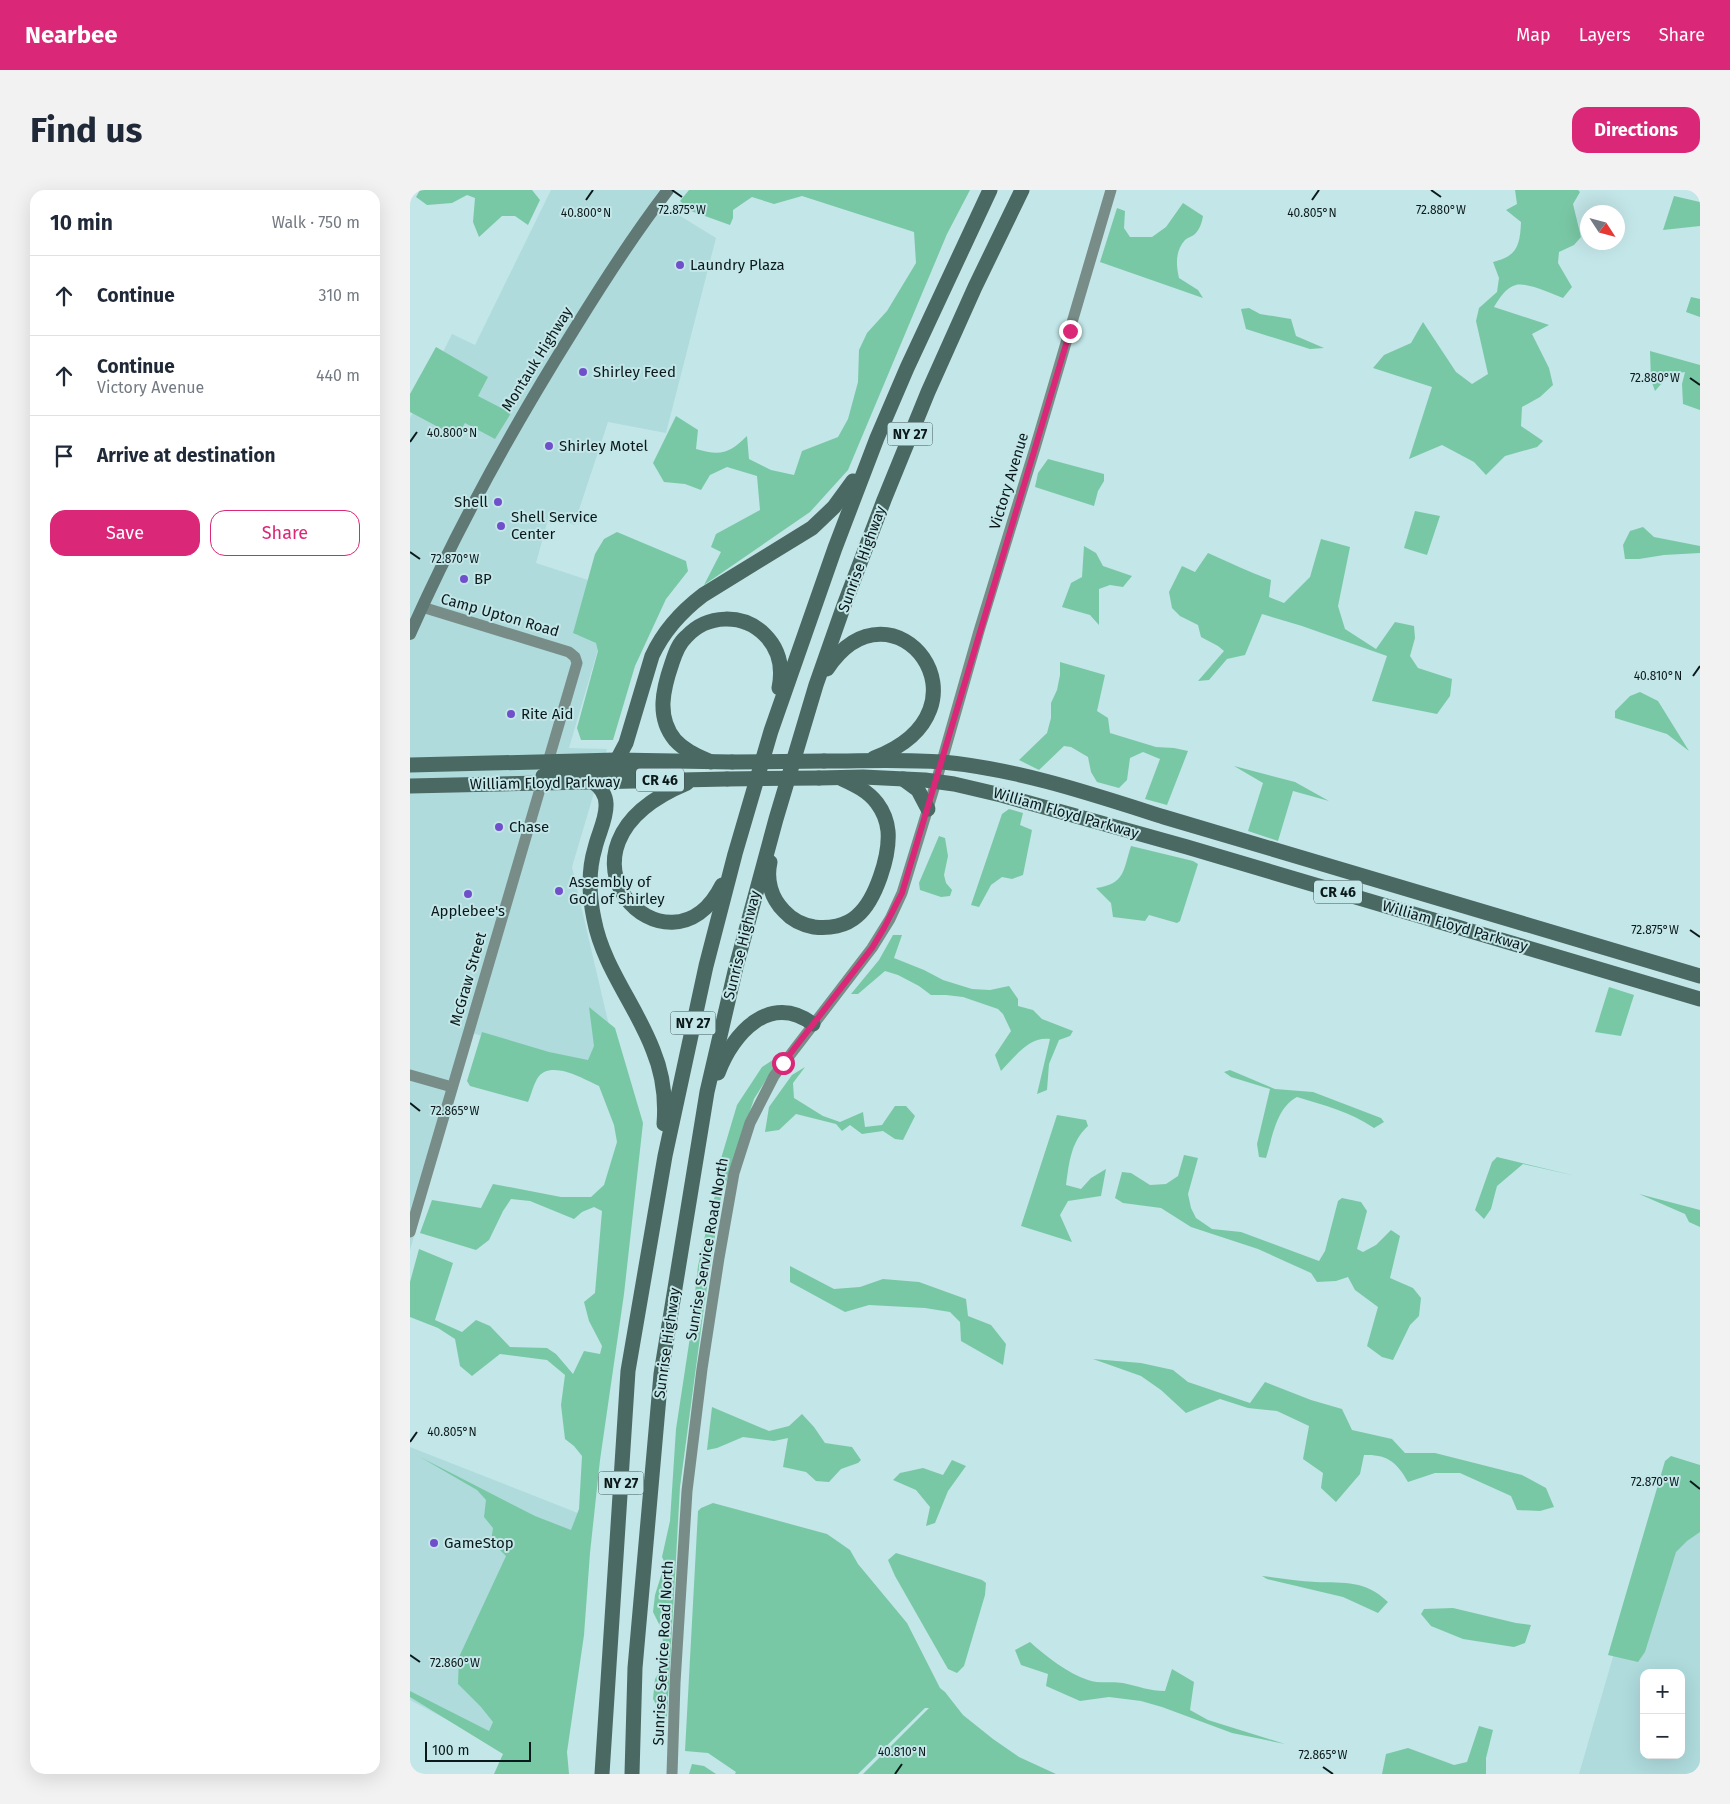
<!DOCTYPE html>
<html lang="en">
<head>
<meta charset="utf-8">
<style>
  :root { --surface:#fff; --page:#f2f2f3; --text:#1f2937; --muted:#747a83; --line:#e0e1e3; --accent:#db2777 }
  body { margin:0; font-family:"Fira Sans",sans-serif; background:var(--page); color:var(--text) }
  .controls { position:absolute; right:15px; bottom:15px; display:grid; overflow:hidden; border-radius:10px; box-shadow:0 5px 20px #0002 }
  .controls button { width:45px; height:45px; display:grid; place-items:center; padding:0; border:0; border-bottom:1px solid var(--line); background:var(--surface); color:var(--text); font:25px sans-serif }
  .compass { position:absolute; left:1170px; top:15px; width:45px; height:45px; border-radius:50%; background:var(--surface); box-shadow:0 5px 20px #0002; rotate:126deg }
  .scale { position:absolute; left:15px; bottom:12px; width:106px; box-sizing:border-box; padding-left:5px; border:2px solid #0c191a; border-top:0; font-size:14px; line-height:18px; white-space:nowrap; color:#0c191a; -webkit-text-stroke:4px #c3e6e8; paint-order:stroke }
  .stop { position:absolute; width:15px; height:15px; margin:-11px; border:4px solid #db2777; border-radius:50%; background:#fff }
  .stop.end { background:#db2777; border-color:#fff; box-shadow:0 1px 5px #0008 }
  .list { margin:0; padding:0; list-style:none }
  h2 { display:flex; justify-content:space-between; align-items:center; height:65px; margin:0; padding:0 20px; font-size:21px }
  h2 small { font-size:16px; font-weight:400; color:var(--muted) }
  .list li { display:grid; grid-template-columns:32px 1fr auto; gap:15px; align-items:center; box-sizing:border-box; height:80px; padding:0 20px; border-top:1px solid var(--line) }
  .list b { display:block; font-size:19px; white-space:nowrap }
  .list p { margin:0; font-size:16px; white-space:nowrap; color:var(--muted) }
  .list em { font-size:16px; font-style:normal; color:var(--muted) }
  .actions { display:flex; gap:10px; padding:15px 20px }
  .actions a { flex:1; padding:11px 0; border:1px solid var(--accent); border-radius:15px; text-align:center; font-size:18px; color:var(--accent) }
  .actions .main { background:var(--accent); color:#fff }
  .icon { flex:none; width:28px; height:28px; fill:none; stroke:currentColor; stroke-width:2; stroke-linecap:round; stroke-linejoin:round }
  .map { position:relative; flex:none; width:1290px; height:1584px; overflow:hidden; border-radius:15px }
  header { display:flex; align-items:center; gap:30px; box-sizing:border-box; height:70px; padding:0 25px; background:var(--accent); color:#fff }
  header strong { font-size:24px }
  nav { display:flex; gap:28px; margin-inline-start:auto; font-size:18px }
  .intro { display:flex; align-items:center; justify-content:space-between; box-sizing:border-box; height:120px; padding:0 30px }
  h1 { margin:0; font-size:35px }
  .button { padding:12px 22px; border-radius:15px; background:var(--accent); color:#fff; font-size:18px; font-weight:700 }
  main { display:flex; gap:30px; padding:0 30px }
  aside { flex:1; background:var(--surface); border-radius:15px; box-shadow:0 5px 20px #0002 }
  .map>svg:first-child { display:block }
  .built { fill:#afdbdd; fill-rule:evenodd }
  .green { fill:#79c8a5 }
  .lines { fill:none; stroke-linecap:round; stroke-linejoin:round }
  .secondary { stroke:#788d88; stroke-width:11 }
  .primary { stroke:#607974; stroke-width:12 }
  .highway { stroke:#4b6963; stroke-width:15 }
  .highway-bridge { stroke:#4b6963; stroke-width:15 }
  .route { stroke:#db2777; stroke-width:6 }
  .ticks { fill:none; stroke:#0c191a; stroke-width:2 }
  .poi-dot { fill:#7050ca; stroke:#c3e6e8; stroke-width:2 }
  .labels { text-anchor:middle; stroke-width:4; stroke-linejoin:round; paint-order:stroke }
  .shield { fill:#c3e6e8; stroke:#435658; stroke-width:1 }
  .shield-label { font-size:14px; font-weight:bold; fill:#0c191a }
  .poi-label { font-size:15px; fill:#0c191a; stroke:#c3e6e8; text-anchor:start }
  .street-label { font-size:15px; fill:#0c191a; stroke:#c3e6e8 }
  .ticks-label { font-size:12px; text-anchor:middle; fill:#0c191a; stroke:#c3e6e8; stroke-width:4; stroke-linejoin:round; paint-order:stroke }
</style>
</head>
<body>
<header>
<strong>Nearbee</strong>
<nav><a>Map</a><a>Layers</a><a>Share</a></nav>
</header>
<div class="intro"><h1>Find us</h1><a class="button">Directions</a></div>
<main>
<aside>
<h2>10 min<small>Walk · 750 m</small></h2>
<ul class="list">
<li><svg class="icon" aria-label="ahead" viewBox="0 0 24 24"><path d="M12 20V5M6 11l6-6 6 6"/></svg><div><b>Continue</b></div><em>310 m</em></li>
<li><svg class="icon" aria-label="ahead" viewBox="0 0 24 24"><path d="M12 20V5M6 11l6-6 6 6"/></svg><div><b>Continue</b><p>Victory Avenue</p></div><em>440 m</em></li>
<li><svg class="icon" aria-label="arrive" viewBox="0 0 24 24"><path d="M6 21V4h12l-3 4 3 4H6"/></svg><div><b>Arrive at destination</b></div></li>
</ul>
<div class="actions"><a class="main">Save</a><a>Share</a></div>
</aside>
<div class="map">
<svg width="1290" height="1584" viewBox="0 0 1290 1584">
  <rect width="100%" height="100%" fill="#c3e6e8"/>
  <g class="built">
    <polygon points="141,0 258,0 249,13 306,48 256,243 198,232 164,335 140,322 126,373 178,390 166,445 191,449 159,558 197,559 162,677 197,827 212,885 62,843 0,1060 0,228 42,144 65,155"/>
    <polygon points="0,1257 178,1327 104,1565 0,1510"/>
    <path d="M 1260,1270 L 1290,1279 L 1290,1584 L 1169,1584 ZM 1234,1483 L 1271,1483 L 1271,1565 L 1234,1565 Z"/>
  </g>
  <g class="green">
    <polygon points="10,0 122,0 130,10 118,35 105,26 92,26 69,47 63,32 65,8 57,5 42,13 17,15 6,7"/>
    <path d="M 279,0 L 560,0 L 537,44 L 438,280 L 400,322 L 294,395 L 311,362 L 301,357 L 306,344 L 350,320 L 347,286 L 317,277 L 300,285 L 291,300 L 275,294 L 254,292 L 243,273 L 266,226 L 288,240 L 286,259 C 310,266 319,264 337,246 L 339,269 L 361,280 L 384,285 L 392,261 L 428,247 L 438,229 L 448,192 L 449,160 L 457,143 L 477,121 L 506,73 L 504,42 L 392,6 L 364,14 L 342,7 L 323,20 L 323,28 L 320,35 L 281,21 L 270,11 Z"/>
    <path d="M 1105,0 L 1168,0 L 1170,2 L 1163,14 L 1171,47 L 1164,55 L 1149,62 L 1148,73 L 1162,97 L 1153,108 C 1142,104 1117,92 1106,95 C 1096,97 1089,109 1084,117 L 1139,135 L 1122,144 L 1139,178 L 1143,195 L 1130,207 L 1112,217 L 1111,236 L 1133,251 L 1127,257 L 1095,266 L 1076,285 L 1064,272 L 1032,255 L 999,269 L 1022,197 L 963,178 L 974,165 L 1001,153 L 1013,132 L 1046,182 L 1062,194 L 1078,184 L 1066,131 L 1069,118 L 1087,102 L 1089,88 L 1083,72 C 1107,66 1110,56 1111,32 L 1096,20 L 1107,14 Z"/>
    <polygon points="1264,6 1290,12 1290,36 1253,40"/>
    <path d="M 773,13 L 793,26 C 792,32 790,39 785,44 C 782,47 778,47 775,50 C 765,61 766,75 769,88 L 788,100 L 793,108 L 690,72 L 707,18 L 715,21 L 714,38 L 720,47 L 742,47 L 756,37 Z"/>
    <polygon points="1281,107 1290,109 1290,127 1276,122"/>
    <polygon points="839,118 850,124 881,129 886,146 914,158 900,159 836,139 831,119"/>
    <polygon points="26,157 78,187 68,206 101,223 85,249 55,233 47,247 0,222 0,204"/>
    <polygon points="1240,161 1290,175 1290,220 1273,214 1272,194 1275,182 1259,185 1245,201 1241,190"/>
    <polygon points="638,269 694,284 694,291 688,301 684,316 625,297 628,283"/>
    <polygon points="1005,321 1030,326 1017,365 994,358"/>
    <polygon points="1233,337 1244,347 1290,356 1290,363 1254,365 1229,369 1215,369 1213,355 1220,341"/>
    <polygon points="207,342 276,371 278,381 256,409 225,476 203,550 171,550 167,538 188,461 186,453 163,443 185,364 194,349"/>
    <path d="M 911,349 L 940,357 L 928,416 L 935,439 L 966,459 L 985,432 L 1004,436 L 1005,448 L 1000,466 L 1008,478 L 1042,489 L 1040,506 L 1027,524 L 962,511 L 977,466 L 892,436 L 852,424 L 835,465 L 817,469 L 799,490 L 788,491 L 814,461 L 808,456 L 791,447 L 788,435 L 770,426 L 762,418 L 759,402 L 772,376 L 785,382 L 798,363 C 819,372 839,382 861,390 L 859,407 L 874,413 L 900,387 Z"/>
    <polygon points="674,356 686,363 693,376 722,386 713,397 700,395 689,399 689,435 680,425 652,417 661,393 672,387"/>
    <polygon points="650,472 695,485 687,521 698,528 700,543 746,557 764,558 778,561 757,615 735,609 750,569 733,562 720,568 717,590 709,598 687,592 681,582 678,567 661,557 654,556 629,580 609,570 637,543 641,528 641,513 647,500 650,485"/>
    <polygon points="1230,502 1248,511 1279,561 1257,544 1205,528 1205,521 1220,506"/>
    <polygon points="824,576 885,592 919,611 883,601 868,651 838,641 853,593"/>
    <polygon points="599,619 613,623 610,635 622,640 613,685 602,689 592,687 581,695 569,717 561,715 592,624"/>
    <polygon points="529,646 535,648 538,666 534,685 536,693 542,700 540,706 531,707 510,700 509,693"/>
    <path d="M 721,656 L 783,671 L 788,674 L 770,731 L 767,733 L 739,725 L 735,731 L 703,727 L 701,713 L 686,698 C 715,694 713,681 721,656 Z"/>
    <path d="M 483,745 L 492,745 L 484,768 L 514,780 L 533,790 L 562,799 L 580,800 L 599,796 L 608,809 L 608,816 L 623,820 L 632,829 L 663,841 L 660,846 L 649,850 L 639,874 L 637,900 L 627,904 L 640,849 C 619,846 605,867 591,881 L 585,865 L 601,841 L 593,824 L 588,819 L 553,807 L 536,805 L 521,805 L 509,796 L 488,785 L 475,781 L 448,804 L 441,804 L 469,770 Z"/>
    <polygon points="1199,797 1224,805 1211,846 1185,842"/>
    <path d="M 179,817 L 205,838 L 233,933 L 214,1104 L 190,1270 L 180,1363 L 174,1445 L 157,1562 L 159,1584 L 84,1584 L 93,1564 L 0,1507 L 0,1501 L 79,1541 L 83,1532 L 71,1517 L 48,1494 L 49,1467 L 96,1366 L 81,1351 L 83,1338 L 74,1327 L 76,1310 L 67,1300 L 10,1267 L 125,1326 L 161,1340 L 169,1319 L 172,1266 L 164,1256 L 155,1249 L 151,1215 L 155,1185 L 137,1170 L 90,1164 L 62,1186 L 50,1176 L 45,1149 L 28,1138 L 0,1127 L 0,1092 L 9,1059 L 43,1073 L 25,1130 L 52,1142 L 66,1130 L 80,1136 L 100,1157 L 137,1158 L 146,1164 L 163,1184 L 174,1161 L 190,1164 L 192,1156 L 179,1131 L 174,1112 L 185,1103 L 192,1021 L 184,1017 L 172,1022 L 164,1029 L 120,1011 L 101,1009 L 93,1021 L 79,1050 L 66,1060 L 10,1043 L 22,1010 L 71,1018 L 83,994 L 151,1007 L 181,1007 L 194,995 L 207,952 L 204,935 L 189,896 C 174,889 139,868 127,889 C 123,896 121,905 118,912 L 60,896 L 57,891 L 72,842 L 139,862 L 178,870 L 184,856 Z"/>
    <polygon points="372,864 344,909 311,1007 294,1117 270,1297 257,1527 253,1526 243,1509 245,1489 252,1478 255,1465 251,1438 243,1422 245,1405 255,1373 252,1367 260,1331 266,1239 280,1147 288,1076 303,1011 308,999 310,972 327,915 352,877"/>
    <polygon points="395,877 383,893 384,908 413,926 430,932 453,922 455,937 472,935 485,916 496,916 505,926 493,950 485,949 473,941 452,944 440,935 432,941 426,934 386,924 369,940 355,942 359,917 382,885"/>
    <path d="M 820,880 L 865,899 L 903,902 L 971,928 L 974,932 L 964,938 C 941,922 913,915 887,907 C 866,918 863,946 856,968 L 849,967 L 847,954 L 860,899 L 821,887 L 814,882 Z"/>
    <path d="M 647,925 L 676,930 L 678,936 C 661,951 659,973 656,995 L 671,999 L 681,988 L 696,979 L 691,1006 L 658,1011 L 650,1025 L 662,1052 L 611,1036 Z"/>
    <polygon points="774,965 788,968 778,1004 781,1018 786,1028 802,1039 831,1042 909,1071 915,1061 928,1011 932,1008 951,1012 957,1021 947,1059 953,1062 966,1055 981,1040 990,1046 980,1088 1003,1098 1011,1108 1009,1126 1000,1135 983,1170 972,1167 957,1156 968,1117 945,1100 938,1087 926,1091 907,1092 901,1083 848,1059 781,1037 751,1018 713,1013 705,1008 712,982 721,983 740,995 756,994 768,986"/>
    <polygon points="1087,967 1166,986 1113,974 1087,996 1081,1019 1074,1029 1065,1020 1082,972"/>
    <polygon points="1229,1004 1290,1020 1290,1037 1279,1032 1275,1024"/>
    <polygon points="380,1076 424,1099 450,1097 473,1089 509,1092 556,1109 558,1126 581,1135 596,1154 593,1175 551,1151 550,1132 540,1122 515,1118 459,1115 435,1122 380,1092"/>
    <path d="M 683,1169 L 731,1173 L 763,1180 L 778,1192 L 840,1213 L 855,1192 L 901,1210 L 932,1219 L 942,1240 L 982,1249 L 995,1263 L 1025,1263 L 1112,1285 L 1136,1298 L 1144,1317 L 1130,1321 L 1107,1320 L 1101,1306 L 1050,1283 L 1025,1283 L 998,1292 C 987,1272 977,1264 954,1265 L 950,1284 L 926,1312 L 911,1298 L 913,1283 L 893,1269 L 899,1236 L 867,1221 L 838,1218 L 810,1209 L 776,1223 L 751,1200 L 731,1186 Z"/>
    <polygon points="302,1217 359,1241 379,1236 392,1224 404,1237 415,1253 442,1257 451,1270 448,1273 431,1279 419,1292 406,1291 396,1282 373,1277 378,1248 364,1251 333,1247 307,1258 297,1260"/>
    <polygon points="1261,1266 1290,1275 1290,1342 1277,1351 1266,1362 1235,1462 1228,1472 1198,1465 1255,1271"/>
    <polygon points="542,1270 556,1276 538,1301 525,1333 516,1336 520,1317 506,1300 483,1290 490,1283 513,1278 533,1285"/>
    <polygon points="303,1313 417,1344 440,1360 448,1374 497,1433 530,1498 535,1502 553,1525 583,1549 609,1567 646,1584 453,1584 519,1518 515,1518 448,1584 325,1584 326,1582 298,1563 275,1561 288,1321 291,1318"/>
    <polygon points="486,1363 572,1390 576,1393 575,1405 554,1476 547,1483 538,1479 485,1386 478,1370"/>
    <path d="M 852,1386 C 870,1388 888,1391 906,1392 C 935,1393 955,1390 978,1412 L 968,1423 L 933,1407 L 857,1389 Z"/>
    <polygon points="1043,1418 1106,1433 1121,1435 1115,1453 1104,1457 1053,1449 1021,1436 1011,1424 1014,1419"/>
    <path d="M 620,1452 C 637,1467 657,1483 678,1490 C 689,1494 702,1491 713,1493 C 727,1496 740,1501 755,1501 L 762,1479 L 784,1492 L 780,1520 L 798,1530 L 875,1554 L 822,1543 L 752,1517 L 731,1511 L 699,1507 L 670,1511 L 636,1496 L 638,1484 L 611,1475 L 605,1460 Z"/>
    <polygon points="1069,1536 1083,1540 1076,1568 1076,1584 972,1584 976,1564 998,1558 1044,1575 1057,1572"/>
    <polygon points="282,1574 294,1576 306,1584 279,1584"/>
  </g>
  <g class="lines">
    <g class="secondary">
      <polyline points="0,885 42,897"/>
      <polyline points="0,1042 167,473 165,467 159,462 12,417"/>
      <polyline points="262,1584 265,1493 277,1301 292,1179 309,1068 324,983 340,933 364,886 462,758 480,729 492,703 526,592 569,441 625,258 701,0"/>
    </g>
    <path class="primary" d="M 0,444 C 47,338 103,237 165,138 C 194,91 224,44 258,0"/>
    <g class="highway">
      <path d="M 417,479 C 483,380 592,519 464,568"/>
      <path d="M 207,570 L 216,553 L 242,466 C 253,442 272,421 293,405 L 402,338 L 424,317 L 443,291"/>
      <path d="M 414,571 C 453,571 493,569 532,572 C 608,579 682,604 754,627 L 1290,786"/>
      <path d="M 301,572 C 288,566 275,561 265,550 C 246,527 253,499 262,473 C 265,464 268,454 276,447 C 297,424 333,423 355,445 C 370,460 373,478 369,498"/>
      <polyline points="0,575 207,570 322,572"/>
      <polyline points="133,586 144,582 243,580"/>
      <polyline points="409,588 453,587 515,590 544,594 591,605 777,657 1290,809"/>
      <polyline points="493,589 508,600 518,619"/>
      <path d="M 183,592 C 190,597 196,605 196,614 C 197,628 188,644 185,658 C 178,681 179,705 184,729 C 193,777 226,815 243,860 C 253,884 256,909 254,934"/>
      <path d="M 277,593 C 119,659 260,799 312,695"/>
      <polyline points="0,596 317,589"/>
      <path d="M 360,672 C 356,690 361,708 374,721 C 382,730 393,735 404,737 C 419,739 436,736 447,726 C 466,710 480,665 478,641 C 477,631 473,621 467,613 C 458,601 445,595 432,589"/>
      <path d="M 308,883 C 323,843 360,802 403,834"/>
      <polyline points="192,1584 218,1181 255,966 296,776 325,664 361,541 425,358 467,248 497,178 580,0"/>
      <polyline points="222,1584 225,1478 251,1184 297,902 326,777 366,629 406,495 433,418 474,310 518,202 565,97 612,0"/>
    </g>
    <g class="highway-bridge">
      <polyline points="322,572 414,571"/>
      <polyline points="317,589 409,588"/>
    </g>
  </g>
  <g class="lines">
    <polyline class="route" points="373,873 462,758 474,738 492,703 660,141"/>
  </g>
  <path class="ticks" d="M 262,0 L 272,7M 1021,0 L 1031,7M 176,10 L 183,0M 902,10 L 909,0M 1280,188 L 1290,195M 0,252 L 7,242M 0,362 L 10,369M 1283,486 L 1290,476M 1280,740 L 1290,747M 0,913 L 10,921M 0,1252 L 7,1242M 1280,1291 L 1290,1299M 0,1465 L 10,1472M 913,1577 L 923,1584M 485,1584 L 492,1574"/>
  <g class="poi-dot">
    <circle cx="270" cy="75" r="5"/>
    <circle cx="173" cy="182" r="5"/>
    <circle cx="139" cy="256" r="5"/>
    <circle cx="88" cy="312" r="5"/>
    <circle cx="91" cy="336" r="5"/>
    <circle cx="54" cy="389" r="5"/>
    <circle cx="101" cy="524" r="5"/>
    <circle cx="89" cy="637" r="5"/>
    <circle cx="149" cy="701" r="5"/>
    <circle cx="58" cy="704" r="5"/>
    <circle cx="24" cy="1353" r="5"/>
  </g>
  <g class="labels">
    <g class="shield">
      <rect x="477.5" y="232.5" width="45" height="23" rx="4"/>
      <rect x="226" y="578.5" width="48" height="23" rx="4"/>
      <rect x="904" y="690.5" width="48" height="23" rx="4"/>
      <rect x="260.5" y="821.5" width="45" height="23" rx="4"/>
      <rect x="188.5" y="1281.5" width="45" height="23" rx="4"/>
    </g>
    <g class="shield-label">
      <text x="500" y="249">NY 27</text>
      <text x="250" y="595">CR 46</text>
      <text x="928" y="707">CR 46</text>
      <text x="283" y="838">NY 27</text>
      <text x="211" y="1298">NY 27</text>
    </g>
    <g class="poi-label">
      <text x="280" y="80">Laundry Plaza</text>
      <text x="183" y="187">Shirley Feed</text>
      <text x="149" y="261">Shirley Motel</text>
      <text x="78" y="317" text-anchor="end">Shell</text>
      <text x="101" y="332">Shell Service<tspan x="101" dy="17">Center</tspan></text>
      <text x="64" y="394">BP</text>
      <text x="111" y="529">Rite Aid</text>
      <text x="99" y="642">Chase</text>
      <text x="159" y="697">Assembly of<tspan x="159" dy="17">God of Shirley</tspan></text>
      <text x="58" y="726" text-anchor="middle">Applebee's</text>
      <text x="34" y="1358">GameStop</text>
    </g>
    <g class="street-label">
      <text transform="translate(127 169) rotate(-58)" y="5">Montauk Highway</text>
      <text transform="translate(599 291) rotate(-73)" y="5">Victory Avenue</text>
      <text transform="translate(452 369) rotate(-70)" y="5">Sunrise Highway</text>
      <text transform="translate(90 425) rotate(16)" y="5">Camp Upton Road</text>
      <text transform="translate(135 593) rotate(-1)" y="5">William Floyd Parkway</text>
      <text transform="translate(656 623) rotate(16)" y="5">William Floyd Parkway</text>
      <text transform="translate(1045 736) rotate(16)" y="5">William Floyd Parkway</text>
      <text transform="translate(332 755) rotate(-76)" y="5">Sunrise Highway</text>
      <text transform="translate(58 789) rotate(-74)" y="5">McGraw Street</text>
      <text transform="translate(297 1059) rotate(-80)" y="5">Sunrise Service Road North</text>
      <text transform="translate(257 1153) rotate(-82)" y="5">Sunrise Highway</text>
      <text transform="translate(253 1463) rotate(-87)" y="5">Sunrise Service Road North</text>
    </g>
  </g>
  <g class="ticks-label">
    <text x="272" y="24">72.875°W</text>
    <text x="1031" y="24">72.880°W</text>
    <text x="902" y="27">40.805°N</text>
    <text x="176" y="27">40.800°N</text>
    <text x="1245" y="192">72.880°W</text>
    <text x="42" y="247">40.800°N</text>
    <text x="45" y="373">72.870°W</text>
    <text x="1248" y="490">40.810°N</text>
    <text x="1245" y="744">72.875°W</text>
    <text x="45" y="925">72.865°W</text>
    <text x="42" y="1246">40.805°N</text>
    <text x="1245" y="1296">72.870°W</text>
    <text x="45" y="1477">72.860°W</text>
    <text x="492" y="1566">40.810°N</text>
    <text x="913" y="1569">72.865°W</text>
  </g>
</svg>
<div class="controls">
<button>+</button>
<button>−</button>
</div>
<svg class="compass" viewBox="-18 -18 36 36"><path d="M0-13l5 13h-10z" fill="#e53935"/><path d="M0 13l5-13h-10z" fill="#747a83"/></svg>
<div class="scale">100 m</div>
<div class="stop" style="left:373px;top:873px"></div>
<div class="stop end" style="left:660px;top:141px"></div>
</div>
</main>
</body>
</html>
